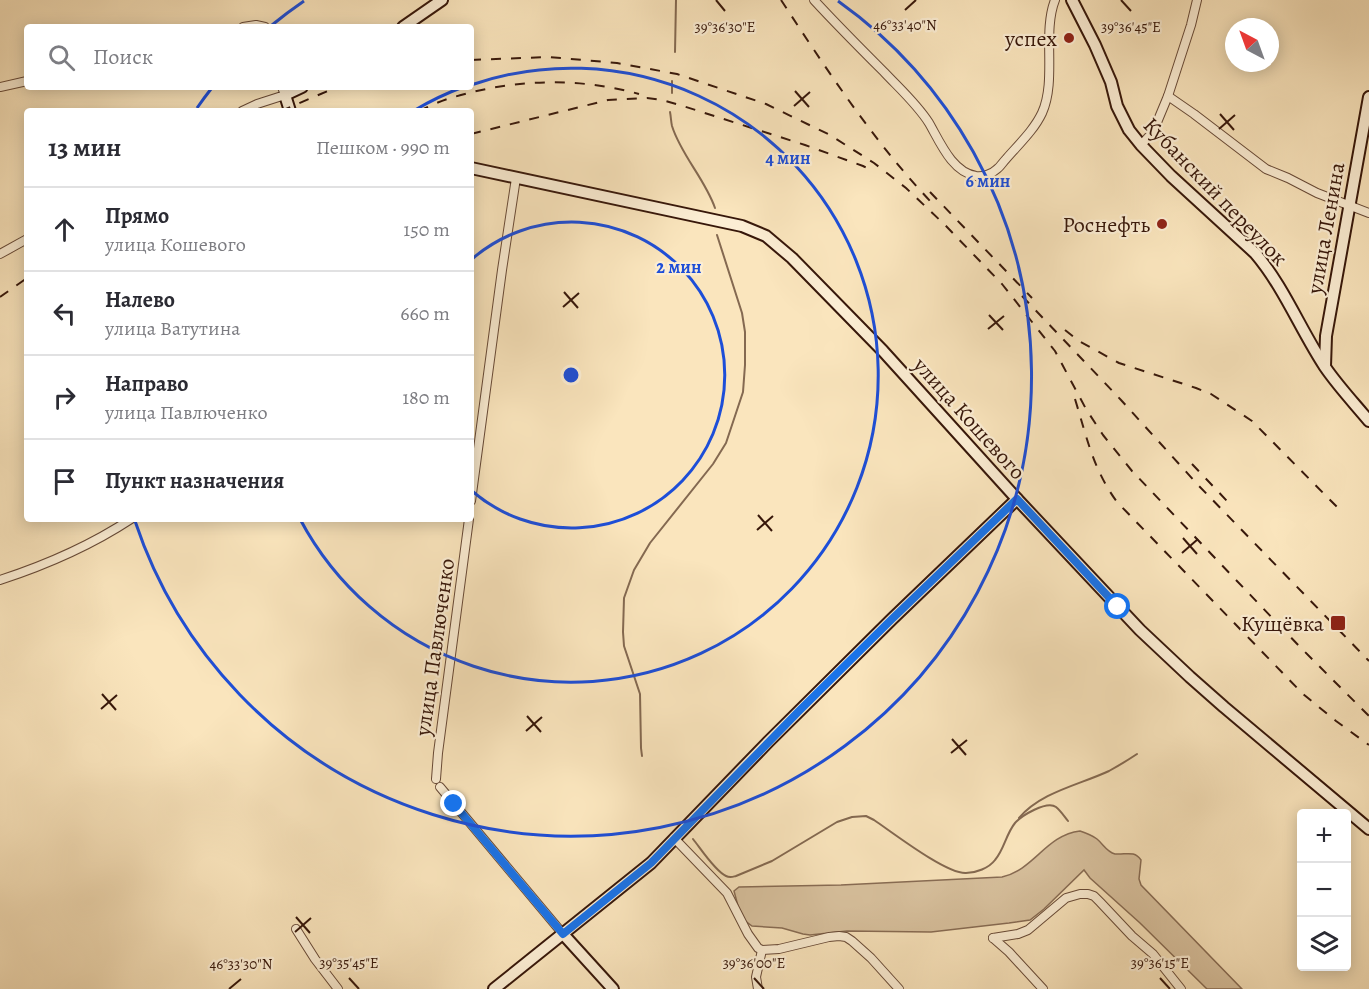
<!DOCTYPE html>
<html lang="ru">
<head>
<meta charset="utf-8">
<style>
  :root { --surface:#fff; --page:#f7f7f7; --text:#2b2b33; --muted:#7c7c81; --line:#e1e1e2 }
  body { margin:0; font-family:Alegreya,serif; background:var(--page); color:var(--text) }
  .controls { position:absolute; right:18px; bottom:18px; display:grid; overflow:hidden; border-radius:6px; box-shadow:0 3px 15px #0003 }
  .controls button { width:54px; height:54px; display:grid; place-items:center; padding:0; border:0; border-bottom:2px solid var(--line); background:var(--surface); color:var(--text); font:30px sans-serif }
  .compass { position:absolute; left:1225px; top:18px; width:54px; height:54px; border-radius:50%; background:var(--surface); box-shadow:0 3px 15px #0003; rotate:319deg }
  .stop { position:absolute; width:18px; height:18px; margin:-14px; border:4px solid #1a73e8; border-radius:50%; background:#fff }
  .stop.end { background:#1a73e8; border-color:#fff; box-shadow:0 2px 6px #0008 }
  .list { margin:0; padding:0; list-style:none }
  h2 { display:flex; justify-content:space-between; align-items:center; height:78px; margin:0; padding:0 24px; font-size:26px }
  h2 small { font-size:20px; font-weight:400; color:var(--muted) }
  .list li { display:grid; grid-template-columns:39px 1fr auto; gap:18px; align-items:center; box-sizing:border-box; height:84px; padding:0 24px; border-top:2px solid var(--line) }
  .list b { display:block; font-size:22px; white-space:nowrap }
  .list p { margin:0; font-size:20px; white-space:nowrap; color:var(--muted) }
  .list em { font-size:20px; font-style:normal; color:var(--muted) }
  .icon { flex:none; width:33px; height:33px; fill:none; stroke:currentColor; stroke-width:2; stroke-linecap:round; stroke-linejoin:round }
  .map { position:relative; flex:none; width:1369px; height:989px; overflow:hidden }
  .search { position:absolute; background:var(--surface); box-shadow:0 3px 15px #0003; left:24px; top:24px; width:450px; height:66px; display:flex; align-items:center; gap:15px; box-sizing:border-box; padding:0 21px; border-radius:6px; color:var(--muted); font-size:22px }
  .panel { position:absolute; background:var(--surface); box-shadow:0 3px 15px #0003; left:24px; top:108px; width:450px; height:414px; border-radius:6px }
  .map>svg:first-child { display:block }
  .green { fill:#d9c29f; stroke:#886c54; stroke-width:1.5 }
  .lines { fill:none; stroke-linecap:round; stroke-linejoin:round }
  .stream { stroke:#846951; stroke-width:2 }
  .street-casing { stroke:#684a37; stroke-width:10 }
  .secondary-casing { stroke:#37170a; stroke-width:14 }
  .street { stroke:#fceed4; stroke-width:8 }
  .secondary { stroke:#fceed4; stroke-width:10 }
  .rail { stroke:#37170a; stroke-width:2; stroke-dasharray:10 10; stroke-linecap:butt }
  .route { stroke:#1a73e8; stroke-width:8 }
  .ticks { fill:none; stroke:#37170a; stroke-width:2 }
  .ring { fill:none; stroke:#1d4ed8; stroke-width:3 }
  .poi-dot { fill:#8f2418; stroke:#fceed4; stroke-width:2 }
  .labels { text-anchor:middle; stroke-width:4.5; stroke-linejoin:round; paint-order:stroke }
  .poi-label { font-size:22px; fill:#37170a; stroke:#fceed4; text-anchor:end }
  .street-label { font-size:22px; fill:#37170a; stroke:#fceed4 }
  .ticks-label { font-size:15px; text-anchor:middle; fill:#37170a; stroke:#fceed4; stroke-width:4.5; stroke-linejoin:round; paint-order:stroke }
  .centre { fill:#1d4ed8; stroke:#fceed4; stroke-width:3 }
  .ring-label { font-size:18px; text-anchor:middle; font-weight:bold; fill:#1d4ed8; stroke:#fceed4; stroke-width:4.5; stroke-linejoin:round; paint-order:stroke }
</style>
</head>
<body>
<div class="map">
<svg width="1369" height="989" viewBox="0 0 1369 989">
  <rect width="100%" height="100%" fill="#fae5bd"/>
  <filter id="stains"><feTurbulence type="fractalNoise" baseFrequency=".00333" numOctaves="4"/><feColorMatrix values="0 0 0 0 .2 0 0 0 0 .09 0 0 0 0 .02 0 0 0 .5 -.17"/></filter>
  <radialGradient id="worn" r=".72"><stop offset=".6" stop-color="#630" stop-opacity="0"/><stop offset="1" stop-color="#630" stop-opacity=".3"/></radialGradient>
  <path class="green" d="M 1080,831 C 1086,833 1092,835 1097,839 C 1103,844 1107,852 1115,854 C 1126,855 1134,850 1141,860 L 1139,879 L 1141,885 L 1242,989 L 1207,989 L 1140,923 L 1090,878 L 1084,870 L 1044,909 L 1030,920 L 1009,923 L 931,932 L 847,931 L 810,935 L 803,934 L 782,928 L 752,926 L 744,920 L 738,906 L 734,891 L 739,887 L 841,885 L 1002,877 C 1034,870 1046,835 1080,831 Z"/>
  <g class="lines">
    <g class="stream">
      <polyline points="675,52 676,0"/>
      <polyline points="672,93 672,81"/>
      <path d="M 670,112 C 671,117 671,122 672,126 C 681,155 705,179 715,208"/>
      <polyline points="642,756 641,748 640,694 624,646 623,632 624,598 634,570 650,543 713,464 726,443 743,392 745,365 745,332 742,313 717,235"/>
      <path d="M 1019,818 C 1041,792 1079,785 1109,771 C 1118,766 1128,760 1137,754"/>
      <path d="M 693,839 C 701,849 715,871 726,876 C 730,878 732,877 736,876 L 772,861 L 837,822 L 852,817 L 866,816 L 874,820 C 892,832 946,874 966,873 C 976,873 989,868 995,860 C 1004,850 1006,834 1015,823 C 1021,816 1047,800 1056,807 C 1060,810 1064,816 1068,821"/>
    </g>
    <g class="street-casing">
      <g id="street">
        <path d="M 814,0 C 837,25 860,48 884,72 C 899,88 917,104 929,123 C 940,142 952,172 976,176 C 983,177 992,174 997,169 C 1000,167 1003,162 1006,159 C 1019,144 1034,130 1042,113 C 1057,80 1042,33 1055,0"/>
        <polyline points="243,27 256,25 265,27"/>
        <polyline points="0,87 27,81"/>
        <polyline points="1168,96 1194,114 1266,169 1288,178 1317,193 1369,213"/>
        <polyline points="242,111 257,104 285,95 282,87"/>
        <polyline points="1141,145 1153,132 1168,96 1191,25 1197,0"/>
        <polyline points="0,254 27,239"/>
        <polyline points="471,501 502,270 516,178"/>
        <path d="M 0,580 C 46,565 90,546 131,519"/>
        <polyline points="436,779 438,753 469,519"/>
        <polyline points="440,787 563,934"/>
        <polyline points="674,838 727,893 748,934 758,948 762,950 779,949 829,937 839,936 846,937 852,941 871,958 899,989"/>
        <polyline points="296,929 315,959 338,989"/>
        <polyline points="993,938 1018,934 1028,930 1066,898 1080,894 1088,894 1094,896 1100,902 1132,936 1153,954 1181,989"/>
        <polyline points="993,938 1009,952 1043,989"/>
        <polyline points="758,989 756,977 762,950"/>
      </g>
    </g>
    <g class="secondary-casing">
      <g id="secondary">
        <path d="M 1072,0 L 1095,45 L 1111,82 L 1117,106 L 1129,130 L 1141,145 L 1171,176 L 1255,253 C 1284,287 1300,329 1325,367 C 1338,386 1354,403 1369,421"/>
        <polyline points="403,27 442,0"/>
        <polyline points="290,111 285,95 302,87"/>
        <polyline points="471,168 742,226 766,236 792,258 883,351 1017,499 1140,630 1190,677 1224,707 1369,829"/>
        <polyline points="1325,366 1326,336 1369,97"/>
        <polyline points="563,934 613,989"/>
        <polyline points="494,989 651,863 768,742 892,619 1017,499"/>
      </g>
    </g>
    <use href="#street" class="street"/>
    <use href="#secondary" class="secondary"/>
    <g class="rail">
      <path d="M 781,0 C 827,70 874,142 932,203"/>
      <polyline points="471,60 549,57 617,63 677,74 766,104 830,135 874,163 906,188 945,225 1002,284 1055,351 1086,409 1103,435 1132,471 1300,647 1369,716"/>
      <polyline points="281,111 337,87"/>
      <path d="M 419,111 C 430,106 442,100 454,97 C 514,79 578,77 639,94"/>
      <polyline points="471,134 608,100 647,98 662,100 683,106 805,145 863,166 874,172"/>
      <polyline points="930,192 1032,298"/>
      <polyline points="1022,296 1121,400 1199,486 1369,661"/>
      <polyline points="0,297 27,278"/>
      <polyline points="1065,330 1079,341 1119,363 1196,388 1211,394 1252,421 1343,513"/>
      <path d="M 1075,399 C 1087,438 1093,469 1117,502 L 1303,694 L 1336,721 L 1369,745"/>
      <polyline points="1192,464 1227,501"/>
    </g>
  </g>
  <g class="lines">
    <polyline class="route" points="454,804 563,934 651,863 799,711 892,619 1017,499 1118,607"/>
  </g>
  <path class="ticks" d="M 716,0 L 725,11M 1121,0 L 1131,11M 905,10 L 916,0M 795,91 L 809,107M 794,106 L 810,92M 1220,114 L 1234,130M 1219,129 L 1235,115M 564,292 L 578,308M 563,307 L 579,293M 989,315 L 1003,330M 988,329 L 1004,316M 758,515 L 772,531M 757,530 L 773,516M 1183,538 L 1197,554M 1182,553 L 1198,539M 102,694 L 116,710M 101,709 L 117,695M 527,716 L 541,732M 526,731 L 542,717M 952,739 L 966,755M 951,753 L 967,740M 296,917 L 310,933M 295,932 L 311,918M 349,978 L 359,989M 754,978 L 764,989M 1160,978 L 1170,989M 229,989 L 241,979"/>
  <g class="ring">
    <path d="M472 259A153 153 0 1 1 472 491"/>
    <path d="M415 110A307 307 0 0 1 463 87M471 85A307 307 0 1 1 300 519"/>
    <path d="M197 108A460 460 0 0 1 211 89M272 25A460 460 0 0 1 304 1M838 1A460 460 0 1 1 135 521"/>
  </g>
  <g class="poi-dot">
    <circle cx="1069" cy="38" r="6"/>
    <circle cx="1162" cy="224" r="6"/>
    <rect x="1330" y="615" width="16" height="16" rx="3"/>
  </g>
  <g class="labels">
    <g class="poi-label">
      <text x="1057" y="46">успех</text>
      <text x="1150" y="232">Роснефть</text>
      <text x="1324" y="631">Кущёвка</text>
    </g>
    <g class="street-label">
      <text transform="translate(1216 191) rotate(46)" y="8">Кубанский переулок</text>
      <text transform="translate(1325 228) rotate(-80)" y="8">улица Ленина</text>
      <text transform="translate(970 418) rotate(48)" y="8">улица Кошевого</text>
      <text transform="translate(434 647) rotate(-82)" y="8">улица Павлюченко</text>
    </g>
  </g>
  <g class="ticks-label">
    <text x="905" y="30">46°33'40"N</text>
    <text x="1131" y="32">39°36'45"E</text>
    <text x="725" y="32">39°36'30"E</text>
    <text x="349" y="968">39°35'45"E</text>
    <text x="754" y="968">39°36'00"E</text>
    <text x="1160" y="968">39°36'15"E</text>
    <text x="241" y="969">46°33'30"N</text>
  </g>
  <circle cx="571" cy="375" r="9" class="centre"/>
  <g class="ring-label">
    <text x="788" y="164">4 мин</text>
    <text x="988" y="187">6 мин</text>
    <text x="679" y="273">2 мин</text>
  </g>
  <rect width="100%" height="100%" filter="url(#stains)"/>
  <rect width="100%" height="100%" fill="url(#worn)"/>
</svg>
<div class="controls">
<button>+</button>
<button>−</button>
<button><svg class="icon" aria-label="layers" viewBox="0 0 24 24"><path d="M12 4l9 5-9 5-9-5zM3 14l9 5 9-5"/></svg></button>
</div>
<svg class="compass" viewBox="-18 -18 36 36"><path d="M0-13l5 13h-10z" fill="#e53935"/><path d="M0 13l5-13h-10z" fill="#7c7c81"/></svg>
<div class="stop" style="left:1118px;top:607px"></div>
<div class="stop end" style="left:454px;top:804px"></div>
<div class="search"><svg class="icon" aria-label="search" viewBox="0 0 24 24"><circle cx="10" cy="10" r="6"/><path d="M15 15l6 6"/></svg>Поиск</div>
<section class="panel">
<h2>13 мин<small>Пешком · 990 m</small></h2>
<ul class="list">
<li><svg class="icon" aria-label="ahead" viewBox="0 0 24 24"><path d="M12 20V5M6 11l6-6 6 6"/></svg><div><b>Прямо</b><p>улица Кошевого</p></div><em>150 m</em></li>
<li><svg class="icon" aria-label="left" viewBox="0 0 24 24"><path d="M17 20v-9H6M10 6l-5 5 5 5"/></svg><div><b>Налево</b><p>улица Ватутина</p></div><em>660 m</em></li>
<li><svg class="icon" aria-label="right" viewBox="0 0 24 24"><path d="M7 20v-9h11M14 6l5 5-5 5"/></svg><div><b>Направо</b><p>улица Павлюченко</p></div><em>180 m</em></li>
<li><svg class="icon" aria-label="arrive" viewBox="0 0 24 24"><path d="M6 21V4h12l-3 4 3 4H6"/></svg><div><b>Пункт назначения</b></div></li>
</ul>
</section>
</div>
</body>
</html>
